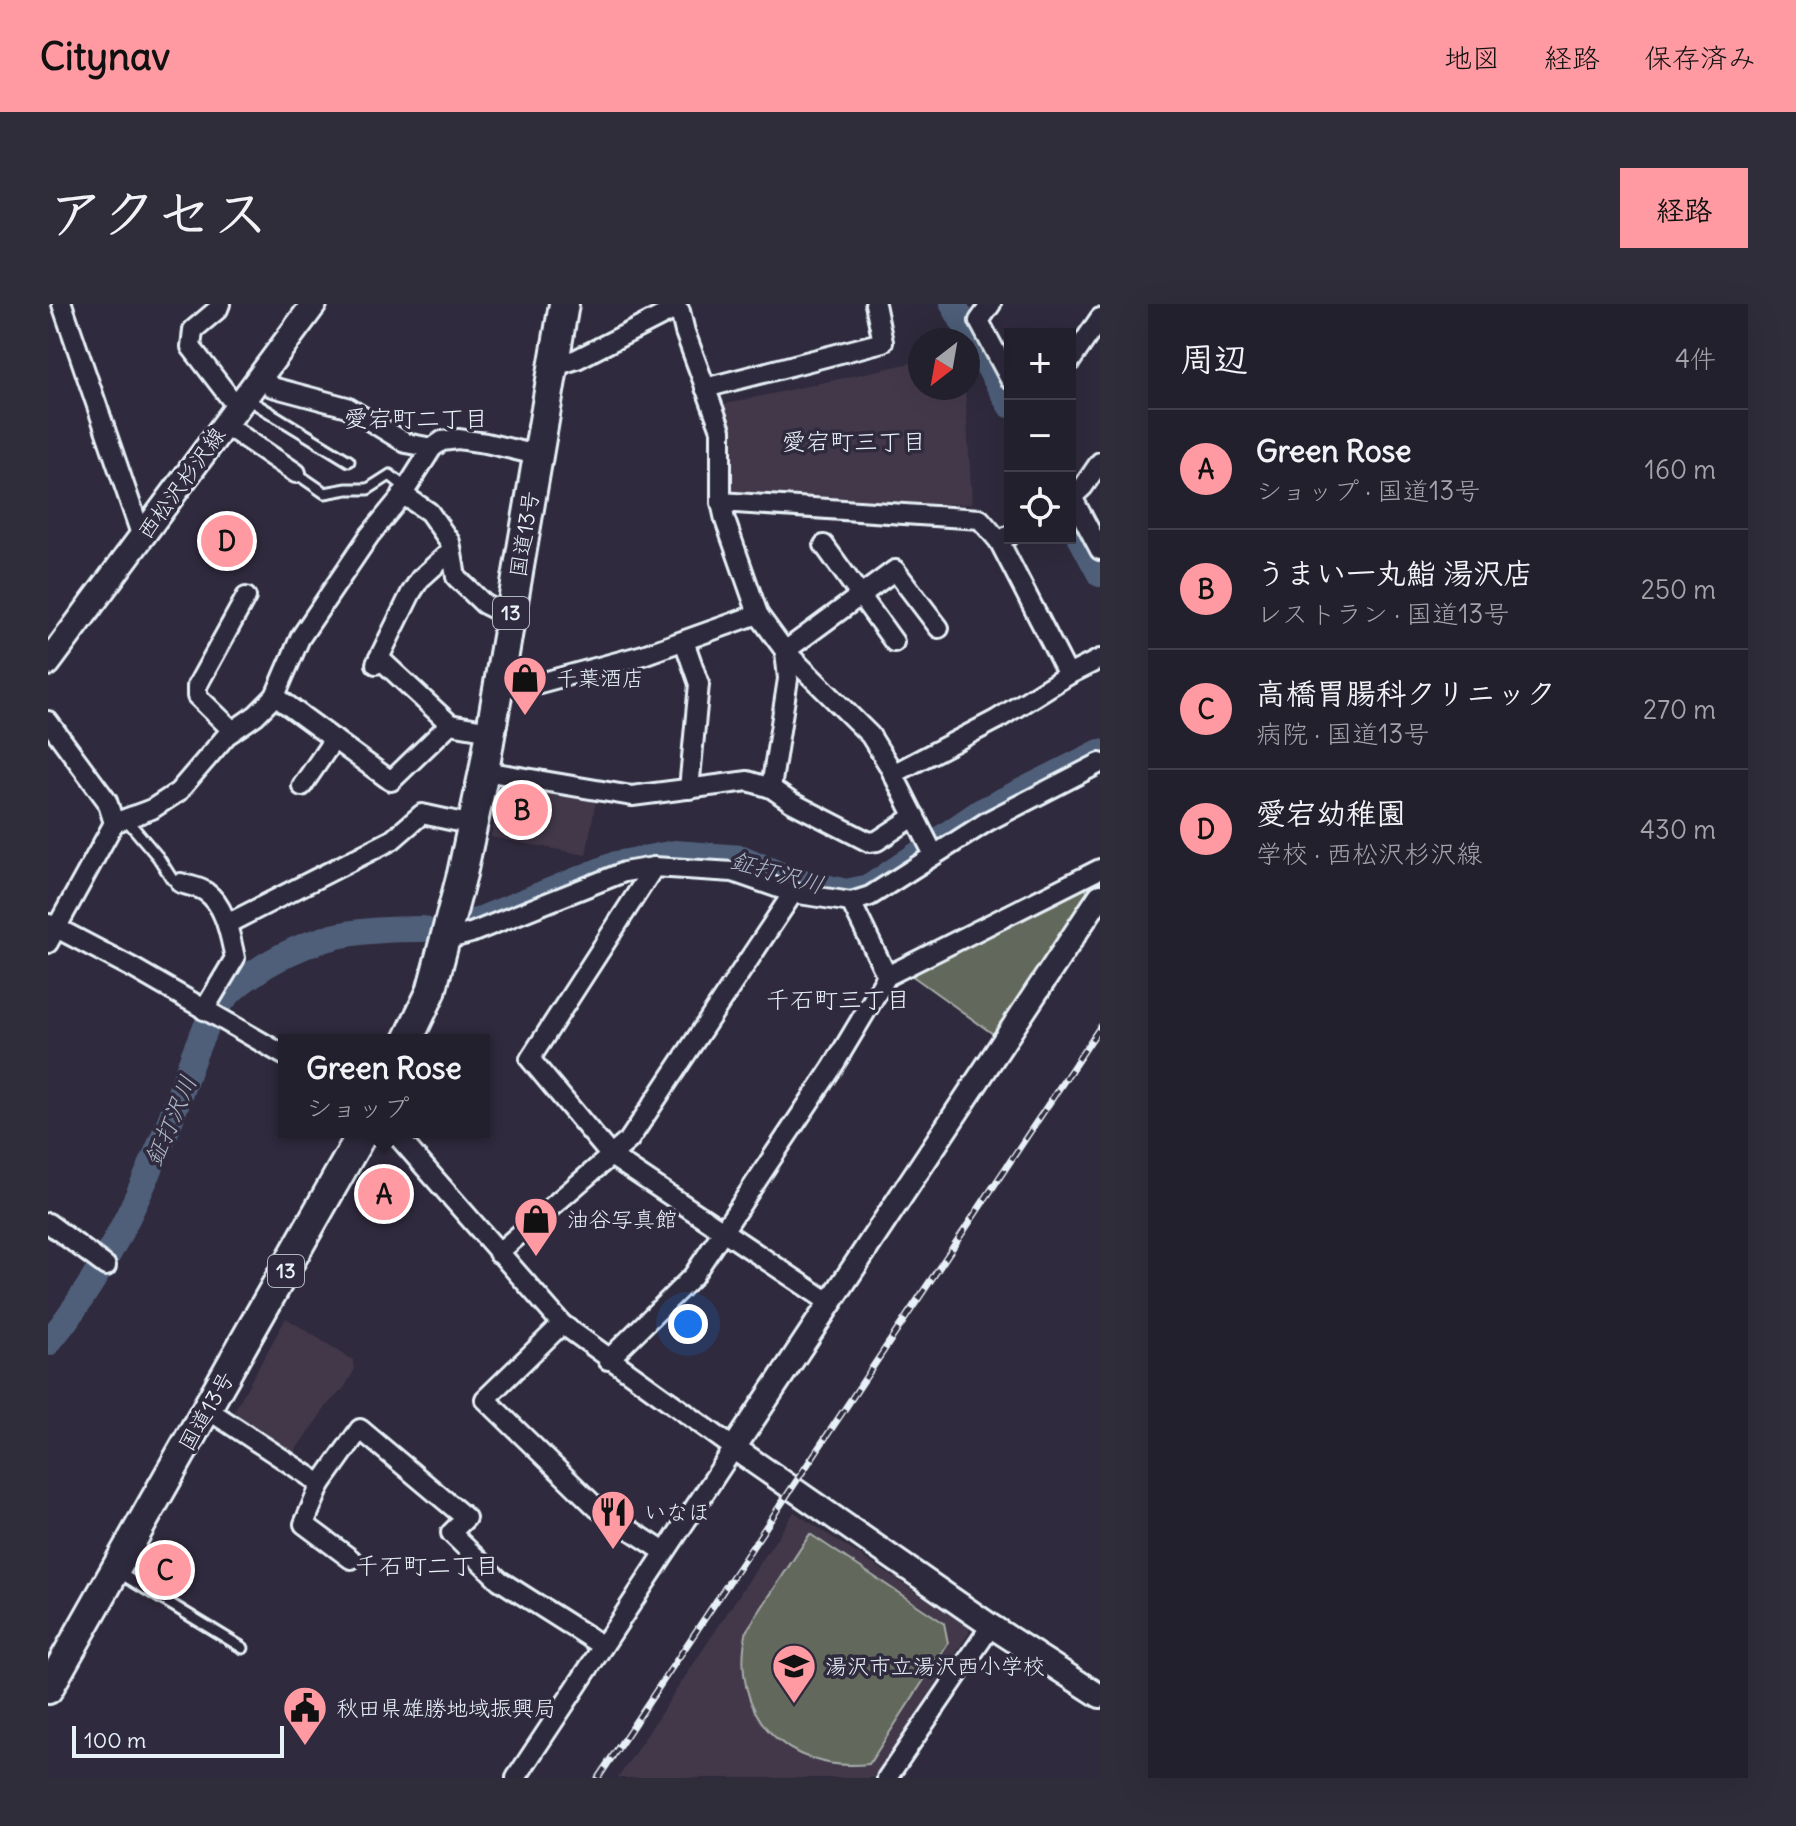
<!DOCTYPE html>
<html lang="ja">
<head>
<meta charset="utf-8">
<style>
  :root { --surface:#23202e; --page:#2f2d3a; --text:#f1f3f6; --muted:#a3a3aa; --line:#403e4a; --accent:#ff9aa2 }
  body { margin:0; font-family:Delius,"Klee One",sans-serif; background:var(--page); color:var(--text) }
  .controls { position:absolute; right:24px; top:24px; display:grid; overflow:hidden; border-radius:0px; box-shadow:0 8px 32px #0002 }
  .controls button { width:72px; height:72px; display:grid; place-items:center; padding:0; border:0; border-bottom:2px solid var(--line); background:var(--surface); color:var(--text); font:40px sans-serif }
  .compass { position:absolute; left:860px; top:24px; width:72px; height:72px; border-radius:50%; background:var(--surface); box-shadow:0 8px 32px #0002; rotate:211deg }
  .scale { position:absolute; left:24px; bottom:20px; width:212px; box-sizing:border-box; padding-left:8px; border:4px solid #e8f1f8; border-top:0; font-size:22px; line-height:28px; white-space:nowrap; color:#e8f1f8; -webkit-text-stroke:6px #2f2a3d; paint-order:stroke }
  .you { position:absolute; left:640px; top:1020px; width:28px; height:28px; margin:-20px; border:6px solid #fff; border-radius:50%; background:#1a73e8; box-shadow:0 0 0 12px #1a73e833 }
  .badge { display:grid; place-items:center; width:52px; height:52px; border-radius:50%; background:var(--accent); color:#111; font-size:26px; font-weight:700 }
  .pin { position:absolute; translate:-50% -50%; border:4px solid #fff; box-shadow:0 2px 8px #0006 }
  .popup { position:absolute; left:230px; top:730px; width:212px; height:104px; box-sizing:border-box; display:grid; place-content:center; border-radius:0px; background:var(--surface); filter:drop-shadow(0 2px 6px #0005); font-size:26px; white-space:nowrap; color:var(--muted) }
  .popup b { font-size:30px; color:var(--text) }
  .popup::after { content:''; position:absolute; left:50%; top:100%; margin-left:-16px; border:16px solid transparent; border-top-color:var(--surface) }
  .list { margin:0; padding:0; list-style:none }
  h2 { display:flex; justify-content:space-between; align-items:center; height:104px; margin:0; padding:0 32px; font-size:34px }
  h2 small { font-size:26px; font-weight:400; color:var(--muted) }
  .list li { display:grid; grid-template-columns:52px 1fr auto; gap:24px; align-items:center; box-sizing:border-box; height:120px; padding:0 32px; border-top:2px solid var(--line) }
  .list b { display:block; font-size:30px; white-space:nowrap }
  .list p { margin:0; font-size:26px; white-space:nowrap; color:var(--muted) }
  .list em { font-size:26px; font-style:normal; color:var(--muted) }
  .icon { flex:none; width:44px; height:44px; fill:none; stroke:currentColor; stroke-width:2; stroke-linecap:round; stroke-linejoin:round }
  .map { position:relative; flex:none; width:1052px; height:1474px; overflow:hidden; border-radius:0px }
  header { display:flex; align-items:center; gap:48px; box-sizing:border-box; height:112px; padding:0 40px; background:var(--accent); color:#111 }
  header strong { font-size:38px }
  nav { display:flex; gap:44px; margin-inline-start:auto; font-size:28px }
  .intro { display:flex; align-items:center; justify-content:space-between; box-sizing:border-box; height:192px; padding:0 48px }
  h1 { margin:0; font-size:56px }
  .button { padding:20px 36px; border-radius:0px; background:var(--accent); color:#111; font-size:28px; font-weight:700 }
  main { display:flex; gap:48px; padding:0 48px }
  aside { flex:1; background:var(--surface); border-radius:0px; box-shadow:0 8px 32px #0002 }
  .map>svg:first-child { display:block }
  .built { fill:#433849 }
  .green { fill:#64685b; stroke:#a6acaa; stroke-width:2 }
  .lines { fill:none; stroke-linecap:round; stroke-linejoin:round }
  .river { stroke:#505f7a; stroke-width:26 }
  .service-casing { stroke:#e8f1f8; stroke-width:15 }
  .minor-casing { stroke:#e8f1f8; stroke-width:24 }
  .tertiary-casing { stroke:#e8f1f8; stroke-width:28 }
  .secondary-casing { stroke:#e8f1f8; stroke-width:30 }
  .trunk-casing { stroke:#e8f1f8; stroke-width:34 }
  .service { stroke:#2f2a3d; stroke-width:9 }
  .minor { stroke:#2f2a3d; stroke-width:18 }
  .tertiary { stroke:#2f2a3d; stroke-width:22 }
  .secondary { stroke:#2f2a3d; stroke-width:24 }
  .trunk { stroke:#2f2a3d; stroke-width:28 }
  .rail-casing { stroke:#e8f1f8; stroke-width:7 }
  .rail { stroke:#2f2a3d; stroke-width:4; stroke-dasharray:12; stroke-linecap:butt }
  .labels { text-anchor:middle; stroke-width:7; stroke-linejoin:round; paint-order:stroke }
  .shield { fill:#2f2a3d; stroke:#b0b5c0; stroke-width:2 }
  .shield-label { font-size:20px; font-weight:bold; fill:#e8f1f8 }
  .street-label { font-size:22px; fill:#e8f1f8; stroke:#2f2a3d }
  .poi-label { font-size:22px; fill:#e8f1f8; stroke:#2f2a3d; text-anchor:start }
  .neighbourhood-label { font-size:24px; fill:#e8f1f8; stroke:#2f2a3d }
  .water-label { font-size:24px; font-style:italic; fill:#abb7c6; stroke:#2f2a3d }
</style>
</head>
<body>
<header>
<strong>Citynav</strong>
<nav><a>地図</a><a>経路</a><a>保存済み</a></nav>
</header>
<div class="intro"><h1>アクセス</h1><a class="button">経路</a></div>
<main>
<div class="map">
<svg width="1052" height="1474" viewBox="0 0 1052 1474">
  <rect width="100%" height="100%" fill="#2f2a3d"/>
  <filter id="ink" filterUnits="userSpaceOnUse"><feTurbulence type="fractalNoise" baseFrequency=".0125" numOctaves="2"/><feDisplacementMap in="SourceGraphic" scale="16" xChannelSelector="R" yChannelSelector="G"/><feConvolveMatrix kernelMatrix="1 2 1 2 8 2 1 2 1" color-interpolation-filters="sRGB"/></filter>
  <g filter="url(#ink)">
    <g class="built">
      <polygon points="872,57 872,84 917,84 924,200 691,197 680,186 673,101"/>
      <polygon points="454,473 549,491 538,551 443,533"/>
      <polygon points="238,1014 305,1056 306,1067 296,1084 281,1099 241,1155 186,1107"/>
      <polygon points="746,1208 921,1323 921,1329 826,1474 570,1474"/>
    </g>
    <g class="green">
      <polygon points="1036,580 1042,595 948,732 863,671"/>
      <path d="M 762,1230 L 896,1319 L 900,1339 L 821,1460 C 737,1470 680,1408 699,1326 Z"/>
    </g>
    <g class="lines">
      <g class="river">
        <polyline points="905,0 962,101"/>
        <polyline points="1022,214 1052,270"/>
        <polyline points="428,617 568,560 627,549 694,554 742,575 798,588 822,583 932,508 1052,448"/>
        <path d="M 0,1039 C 54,974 88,900 120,822 C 136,782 147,735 172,700 C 183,684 201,672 218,661 C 271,629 314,625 375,625"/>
      </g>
      <g class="service-casing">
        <g id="service">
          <polyline points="198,94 301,157"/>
          <polyline points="248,169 277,189 299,185 320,185 342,171 358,184"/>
          <polyline points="78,515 110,553 124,575 133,579"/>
          <polyline points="70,1268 195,1344"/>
        </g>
      </g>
      <g class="minor-casing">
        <g id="minor">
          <polyline points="14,0 94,233"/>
          <polyline points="172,0 170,5 145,26 143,43 189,103"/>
          <polyline points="943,0 931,17 962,75"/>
          <polyline points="1022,58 1052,14"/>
          <polyline points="212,72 224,83 299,103 358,139 384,144"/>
          <polyline points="657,84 835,38 827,0"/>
          <polyline points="176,120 248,169"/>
          <polyline points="1022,189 1052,246"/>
          <polyline points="354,190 381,208 402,238 408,273 436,300 462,313"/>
          <polyline points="1022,195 1035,183 1052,158"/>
          <polyline points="673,198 932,215 951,237"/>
          <polyline points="962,231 951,237 1020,371"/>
          <polyline points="776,241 846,338"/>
          <polyline points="636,337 651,380 641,485"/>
          <polyline points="331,354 402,420 443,427"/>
          <polyline points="328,360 363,289 372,275 403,247"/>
          <polyline points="451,383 477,383 595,351 710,310"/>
          <polyline points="227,392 343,477 402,420"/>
          <polyline points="0,417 59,497 66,519"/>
          <polyline points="185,427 149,392 149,382 198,293"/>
          <polyline points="436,467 584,492 700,477 723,484 740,375 737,347 710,310 677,216 673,198 673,126 637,28 632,7 621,8 529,55 507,62"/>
          <polyline points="845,470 948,416 1020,371 1052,355"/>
          <polyline points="254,482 286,435"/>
          <polyline points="723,484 743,498 821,538 829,537 867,512"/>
          <polyline points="886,551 840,460 822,431 737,347 847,266 891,324"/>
          <polyline points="606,563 482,755 563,852 781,998"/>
          <path d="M 133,579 C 140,582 152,583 158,588 C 178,602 182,633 187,654 L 156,706"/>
          <polyline points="803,598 839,672"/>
          <polyline points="1,620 85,664 236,751"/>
          <polyline points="179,620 344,536 374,510 425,521"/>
          <polyline points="397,636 423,629 576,568 606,563 685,568 745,589 803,598 822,592 940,517 1052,459"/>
          <polyline points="0,639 66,519 104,505 130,488 179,431 208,411 227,392 252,334 321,232 353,193 384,144 394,137 410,135 438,139 489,151"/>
          <polyline points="346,828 514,1020 686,1144 468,1474"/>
          <polyline points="0,919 58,962"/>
          <polyline points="450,949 581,836 745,589"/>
          <polyline points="514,1020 437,1095 549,1204 615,1247"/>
          <polyline points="560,1056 645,972 784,764 839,672 1052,565"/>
          <polyline points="159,1105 273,1180 312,1125 418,1214 403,1229 451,1276 555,1342"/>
          <polyline points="273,1180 256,1220 303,1255"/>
          <polyline points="839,1474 943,1322"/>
        </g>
      </g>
      <g class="tertiary-casing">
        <polyline id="tertiary" points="1052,592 686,1144 943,1322 1052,1392"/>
      </g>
      <g class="secondary-casing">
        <polyline id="secondary" points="0,359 266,0"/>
      </g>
      <g class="trunk-casing">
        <g id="trunk">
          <polyline points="360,736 383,688 414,570 436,467 516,0"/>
          <polyline points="0,1385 315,828"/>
        </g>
      </g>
      <use href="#service" class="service"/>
      <use href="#minor" class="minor"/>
      <use href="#tertiary" class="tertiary"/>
      <use href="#secondary" class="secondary"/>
      <use href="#trunk" class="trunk"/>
      <g class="rail-casing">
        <polyline id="rail" points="550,1474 1052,723"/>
      </g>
      <use href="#rail" class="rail"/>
    </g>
  </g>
  <defs>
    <g id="shop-pin" transform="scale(2.3)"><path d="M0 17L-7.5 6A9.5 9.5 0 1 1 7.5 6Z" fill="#ff9aa2" stroke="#2f2a3d"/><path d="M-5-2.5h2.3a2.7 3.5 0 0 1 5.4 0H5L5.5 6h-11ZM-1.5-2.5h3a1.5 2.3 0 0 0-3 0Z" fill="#111"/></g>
    <g id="restaurant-pin" transform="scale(2.3)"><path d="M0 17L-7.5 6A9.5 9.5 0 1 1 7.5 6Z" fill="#ff9aa2" stroke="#2f2a3d"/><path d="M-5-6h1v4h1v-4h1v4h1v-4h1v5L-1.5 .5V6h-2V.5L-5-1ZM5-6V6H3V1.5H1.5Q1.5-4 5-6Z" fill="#111"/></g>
    <g id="school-pin" transform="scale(2.3)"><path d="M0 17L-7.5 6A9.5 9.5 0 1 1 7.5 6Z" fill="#ff9aa2" stroke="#2f2a3d"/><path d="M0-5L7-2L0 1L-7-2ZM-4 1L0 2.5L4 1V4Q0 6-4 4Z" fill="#111"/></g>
    <g id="civic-pin" transform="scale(2.3)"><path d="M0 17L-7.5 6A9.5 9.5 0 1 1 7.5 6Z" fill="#ff9aa2" stroke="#2f2a3d"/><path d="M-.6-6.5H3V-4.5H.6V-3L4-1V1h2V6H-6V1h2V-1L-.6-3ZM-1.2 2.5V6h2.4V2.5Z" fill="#111"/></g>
  </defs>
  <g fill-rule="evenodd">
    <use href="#shop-pin" x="477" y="374"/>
    <use href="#shop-pin" x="488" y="915"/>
    <use href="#restaurant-pin" x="565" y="1208"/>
    <use href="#school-pin" x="746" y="1362"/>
    <use href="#civic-pin" x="257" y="1404"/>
  </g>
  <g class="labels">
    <g class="shield">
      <rect x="445" y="293" width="36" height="32" rx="6"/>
      <rect x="220" y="951" width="36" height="32" rx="6"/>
    </g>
    <g class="shield-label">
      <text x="463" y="316">13</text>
      <text x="238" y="974">13</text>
    </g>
    <g class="street-label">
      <text transform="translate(133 179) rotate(-54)" y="8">西松沢杉沢線</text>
      <text transform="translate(476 230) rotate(-81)" y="8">国道13号</text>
      <text transform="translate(158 1107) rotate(-60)" y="8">国道13号</text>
    </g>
    <g class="poi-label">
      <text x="508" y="382">千葉酒店</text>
      <text x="519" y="923">油谷写真館</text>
      <text x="596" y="1216">いなほ</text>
      <text x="777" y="1370">湯沢市立湯沢西小学校</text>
      <text x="288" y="1412">秋田県雄勝地域振興局</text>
    </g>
    <g class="neighbourhood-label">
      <text x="368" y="123">愛宕町二丁目</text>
      <text x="806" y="146">愛宕町三丁目</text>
      <text x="790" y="704">千石町三丁目</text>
      <text x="379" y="1270">千石町二丁目</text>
    </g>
    <g class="water-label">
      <text transform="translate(729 569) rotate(16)" y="8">鉦打沢川</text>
      <text transform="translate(123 817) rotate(-67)" y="8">鉦打沢川</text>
    </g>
  </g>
</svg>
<div class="controls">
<button>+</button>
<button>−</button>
<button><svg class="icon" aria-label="locate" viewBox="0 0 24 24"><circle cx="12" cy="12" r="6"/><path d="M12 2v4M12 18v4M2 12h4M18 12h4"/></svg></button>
</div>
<svg class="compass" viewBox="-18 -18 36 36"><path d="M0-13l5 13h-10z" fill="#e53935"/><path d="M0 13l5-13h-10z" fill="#a3a3aa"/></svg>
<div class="scale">100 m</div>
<div class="you"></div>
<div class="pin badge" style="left:336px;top:890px">A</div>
<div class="popup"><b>Green Rose</b>ショップ</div>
<div class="pin badge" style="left:474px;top:506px">B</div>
<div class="pin badge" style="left:117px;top:1266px">C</div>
<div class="pin badge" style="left:179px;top:237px">D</div>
</div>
<aside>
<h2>周辺<small>4件</small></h2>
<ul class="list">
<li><span class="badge">A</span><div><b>Green Rose</b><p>ショップ · 国道13号</p></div><em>160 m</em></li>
<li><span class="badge">B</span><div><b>うまい一丸鮨 湯沢店</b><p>レストラン · 国道13号</p></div><em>250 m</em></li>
<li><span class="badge">C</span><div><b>高橋胃腸科クリニック</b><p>病院 · 国道13号</p></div><em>270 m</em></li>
<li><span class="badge">D</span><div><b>愛宕幼稚園</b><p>学校 · 西松沢杉沢線</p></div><em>430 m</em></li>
</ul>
</aside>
</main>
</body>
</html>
